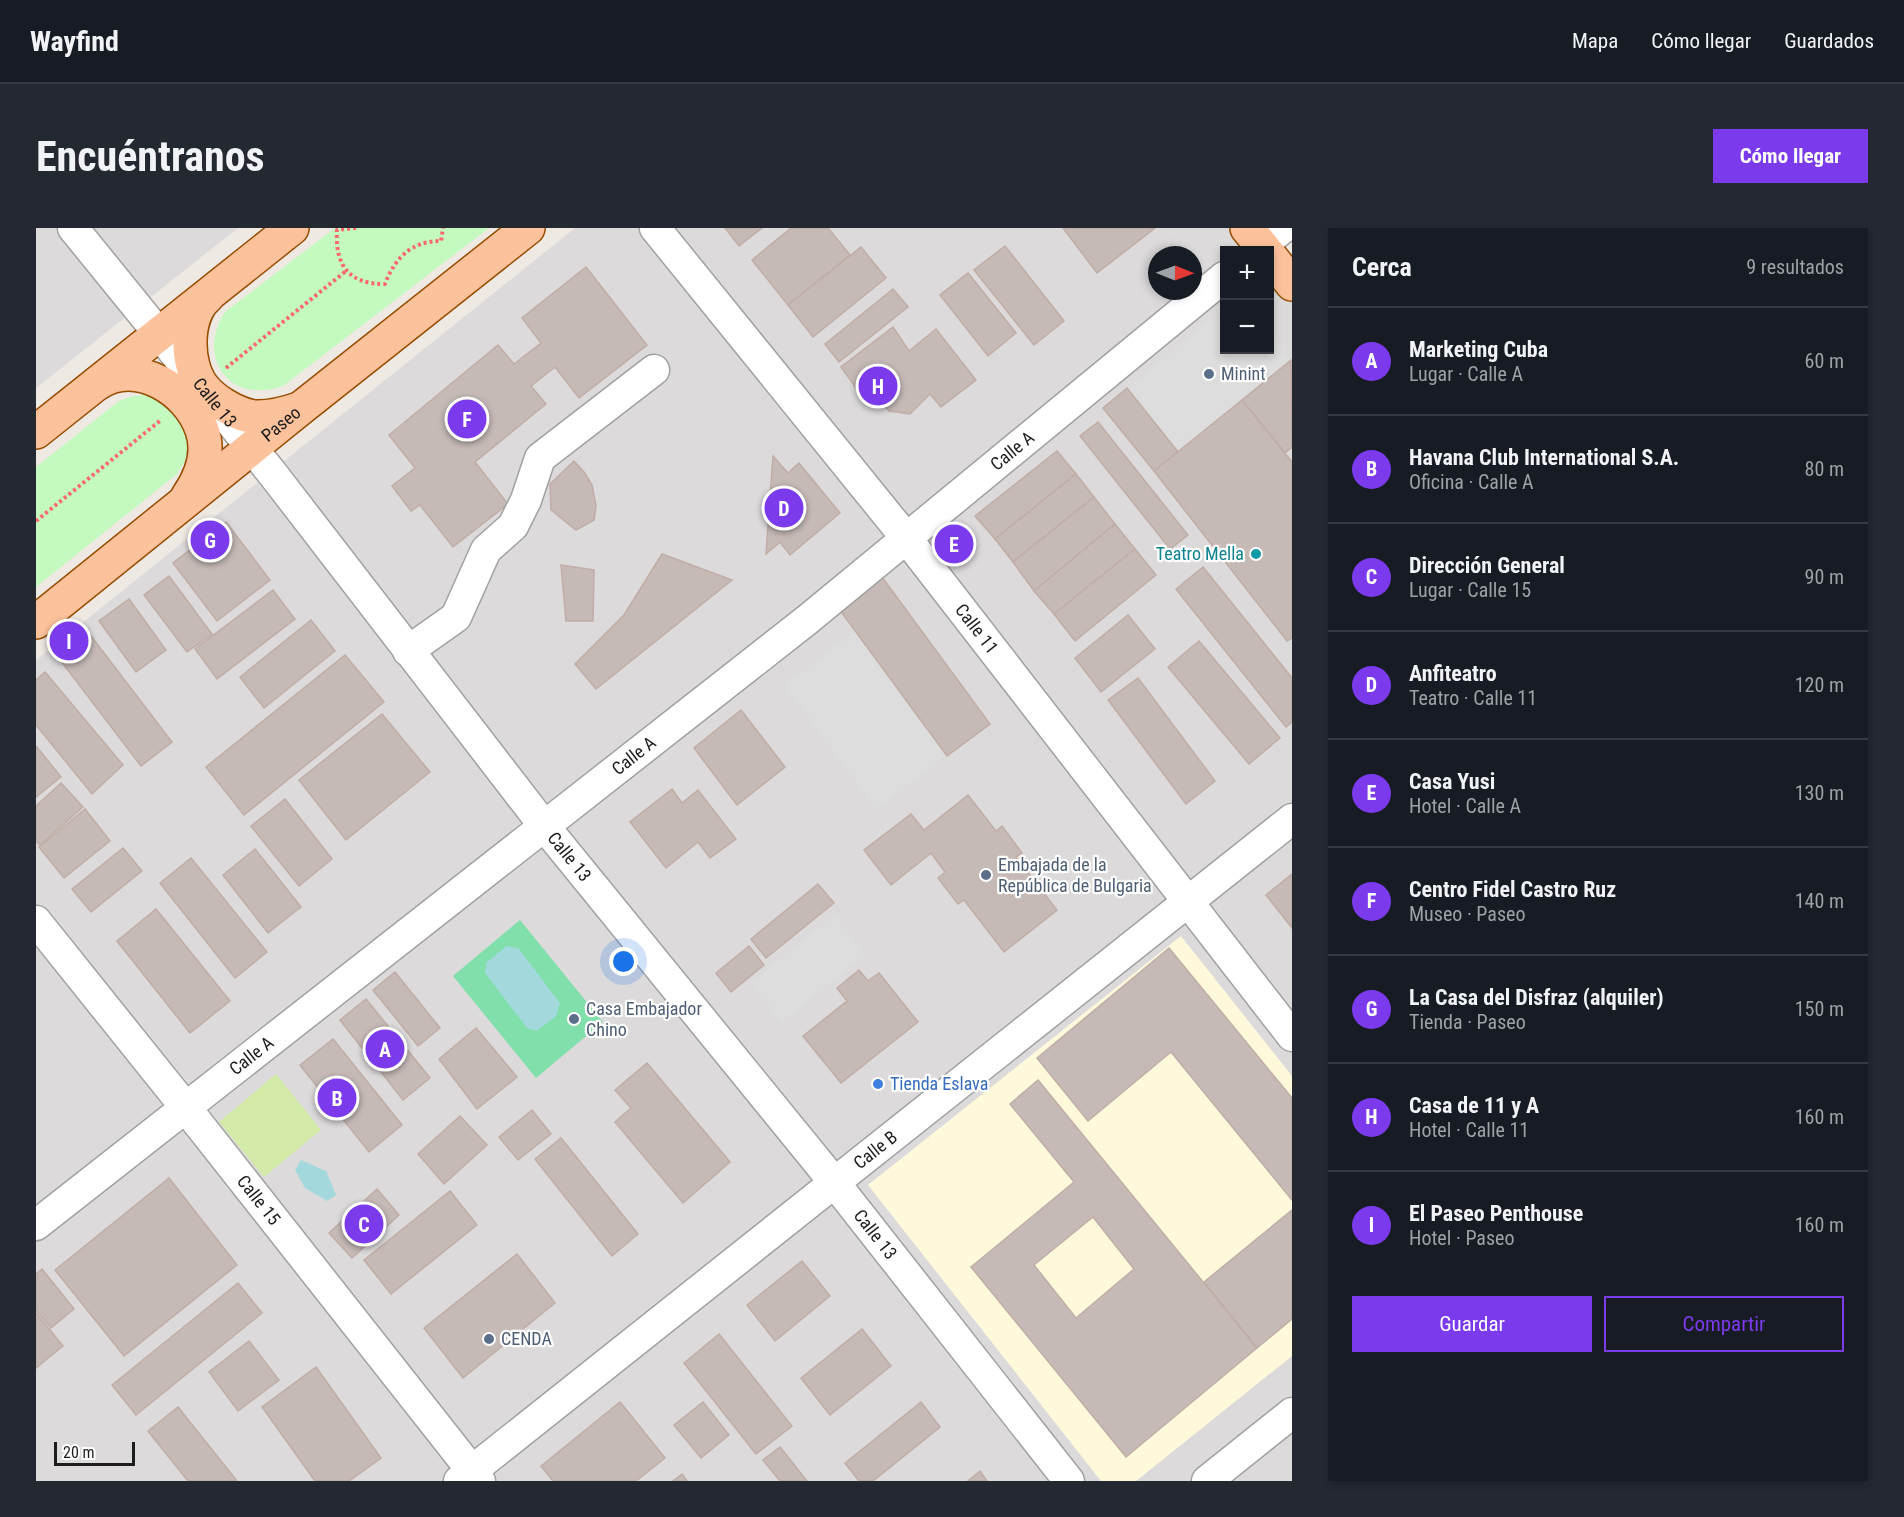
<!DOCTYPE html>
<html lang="es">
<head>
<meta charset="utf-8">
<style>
  :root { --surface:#171b24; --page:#242831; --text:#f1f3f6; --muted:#9ea1a6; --line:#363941; --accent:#7c3aed }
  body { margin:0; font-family:"Roboto Condensed",sans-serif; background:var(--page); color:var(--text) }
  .controls { position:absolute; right:18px; top:18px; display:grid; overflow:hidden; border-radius:0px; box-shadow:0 3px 9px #0003 }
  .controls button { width:54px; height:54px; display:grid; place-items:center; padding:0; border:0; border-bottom:2px solid var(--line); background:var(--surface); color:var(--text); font:30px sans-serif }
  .compass { position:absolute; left:1112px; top:18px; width:54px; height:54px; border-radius:50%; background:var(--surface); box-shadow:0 3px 9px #0003; rotate:91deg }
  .scale { position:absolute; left:18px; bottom:15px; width:81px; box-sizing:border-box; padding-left:6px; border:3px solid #1d1d1d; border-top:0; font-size:16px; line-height:21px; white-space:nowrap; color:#1d1d1d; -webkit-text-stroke:4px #fff; paint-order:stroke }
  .you { position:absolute; left:588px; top:734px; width:21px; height:21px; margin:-15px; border:4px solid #fff; border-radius:50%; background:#1a73e8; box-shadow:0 0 0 9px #1a73e833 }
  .badge { display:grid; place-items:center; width:39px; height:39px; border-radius:50%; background:var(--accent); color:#fff; font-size:20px; font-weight:700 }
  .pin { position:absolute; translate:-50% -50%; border:3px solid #fff; box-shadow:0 2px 6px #0006 }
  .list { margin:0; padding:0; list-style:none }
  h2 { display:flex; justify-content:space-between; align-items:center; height:78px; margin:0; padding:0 24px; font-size:26px }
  h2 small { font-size:20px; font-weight:400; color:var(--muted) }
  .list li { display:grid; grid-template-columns:39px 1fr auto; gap:18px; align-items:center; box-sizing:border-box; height:108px; padding:0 24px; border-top:2px solid var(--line) }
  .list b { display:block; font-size:22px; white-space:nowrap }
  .list p { margin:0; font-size:20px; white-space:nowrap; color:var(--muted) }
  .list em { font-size:20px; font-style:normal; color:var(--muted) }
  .actions { display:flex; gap:12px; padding:18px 24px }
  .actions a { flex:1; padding:14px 0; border:2px solid var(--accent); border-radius:0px; text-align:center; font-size:21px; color:var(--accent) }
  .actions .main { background:var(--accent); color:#fff }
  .map { position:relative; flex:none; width:1256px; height:1253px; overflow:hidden; border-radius:0px }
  header { display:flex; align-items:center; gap:36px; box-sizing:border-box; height:84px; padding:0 30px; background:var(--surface); border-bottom:2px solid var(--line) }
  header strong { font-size:28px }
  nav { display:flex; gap:33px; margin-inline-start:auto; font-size:21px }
  .intro { display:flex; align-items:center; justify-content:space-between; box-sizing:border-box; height:144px; padding:0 36px }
  h1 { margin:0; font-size:42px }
  .button { padding:15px 27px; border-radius:0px; background:var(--accent); color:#fff; font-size:21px; font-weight:700 }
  main { display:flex; gap:36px; padding:0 36px }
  aside { flex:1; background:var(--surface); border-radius:0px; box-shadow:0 3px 9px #0003 }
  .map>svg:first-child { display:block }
  .residential { fill:#dcdadb; fill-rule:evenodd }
  .education { fill:#fff9dc }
  .grass { fill:#d3eaa8 }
  .park { fill:#c4fabf }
  .pitch { fill:#80dfab }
  .parking { fill:#ddd }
  .water { fill:#a3d9dd }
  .building { fill:#c6bab7; stroke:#c0ada6; stroke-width:1.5; fill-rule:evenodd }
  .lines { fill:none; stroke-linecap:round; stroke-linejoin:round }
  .minor-casing { stroke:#a1a1a1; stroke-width:33 }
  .major-casing { stroke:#974c00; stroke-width:36 }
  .path { stroke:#fa6972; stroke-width:4; stroke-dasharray:3 3; stroke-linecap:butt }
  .minor { stroke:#fff; stroke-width:30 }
  .major { stroke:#fcc29b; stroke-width:33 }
  .service-dot { fill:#5c6f8a; stroke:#fff; stroke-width:2 }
  .culture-dot { fill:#0f9aa8; stroke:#fff; stroke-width:2 }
  .shop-dot { fill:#3f7fe0; stroke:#fff; stroke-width:2 }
  .labels { text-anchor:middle; stroke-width:4.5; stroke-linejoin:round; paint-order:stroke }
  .service-label { font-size:18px; fill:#4e5e75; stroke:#fff; text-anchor:start }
  .street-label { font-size:18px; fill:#1d1d1d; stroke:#fff }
  .culture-label { font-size:18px; fill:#0d838f; stroke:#fff; text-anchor:end }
  .shop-label { font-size:18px; fill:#366cbe; stroke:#fff; text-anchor:start }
</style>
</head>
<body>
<header>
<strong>Wayfind</strong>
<nav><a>Mapa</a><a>Cómo llegar</a><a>Guardados</a></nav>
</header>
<div class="intro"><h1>Encuéntranos</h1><a class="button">Cómo llegar</a></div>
<main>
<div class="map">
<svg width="1256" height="1253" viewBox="0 0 1256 1253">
  <rect width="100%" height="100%" fill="#efe9e3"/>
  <g class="residential">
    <polygon points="0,0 202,0 0,160"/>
    <path d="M 539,0 L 1211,0 L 1229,22 L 1188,22 L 1188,122 L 1234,122 L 1234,28 L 1256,56 L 1256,1253 L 0,1253 L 0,432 ZM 1121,27 L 1157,27 L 1157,63 L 1121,63 Z"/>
  </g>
  <polygon class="education" points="1145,708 1256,848 1256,1128 1100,1253 1065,1253 832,957"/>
  <polygon class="grass" points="240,846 285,902 228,949 183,894"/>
  <g class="park">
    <path d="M 299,0 L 453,0 L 247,158 C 195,177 159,131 189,84 Z"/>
    <path d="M 112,167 C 151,179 165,213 141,246 L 0,359 L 0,239 L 83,173 L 97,168 Z"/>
  </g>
  <polygon class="pitch" points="484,692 567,794 500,850 417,748"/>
  <g class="parking">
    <polygon points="1188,81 1188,122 1234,122 1234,106 1255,132 1142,224 1091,160"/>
    <polygon points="819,403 911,528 840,581 748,457"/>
    <polygon points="798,687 830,727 746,794 714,755"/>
  </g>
  <g class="water">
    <polygon points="471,718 482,720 524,775 520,788 501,803 491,800 449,745 450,735"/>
    <polygon points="265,932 290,943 300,967 291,973 269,960 259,942"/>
  </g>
  <g class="building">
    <polygon points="689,0 726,0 703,18"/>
    <polygon points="755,0 792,0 814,27 752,77 716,32"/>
    <polygon points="1027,0 1119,0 1061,45"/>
    <polygon points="969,18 1028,93 998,117 938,42"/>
    <polygon points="825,19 850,50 777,109 752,77"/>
    <polygon points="550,39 611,117 543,170 519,139 495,158 510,176 439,234 472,276 417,319 384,277 375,283 356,258 379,240 353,207 462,117 478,136 505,115 486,90"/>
    <polygon points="932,45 980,105 952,128 904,67"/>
    <polygon points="857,61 872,79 803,134 789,116"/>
    <polygon points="857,99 873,123 900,101 940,152 905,179 894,166 874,186 853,183 843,171 832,177 805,139"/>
    <polygon points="1255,132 1256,219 1249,225 1206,172"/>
    <polygon points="1091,160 1142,224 1118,243 1067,180"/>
    <polygon points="1206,172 1256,234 1256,410 1251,413 1118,243"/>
    <polygon points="1062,194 1152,307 1134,321 1044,208"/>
    <polygon points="1021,223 1040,246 959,311 939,288"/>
    <polygon points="737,228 752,245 763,235 804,285 754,327 744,314 730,326"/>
    <polygon points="538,233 548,244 556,257 560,278 558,292 540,302 515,282 514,256"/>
    <polygon points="1040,246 1058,269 977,334 959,311"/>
    <polygon points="1058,269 1079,296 998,363 977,334"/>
    <polygon points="190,294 234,352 181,393 137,335"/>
    <polygon points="1079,296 1099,321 1018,386 998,363"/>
    <polygon points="1099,321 1120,347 1039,413 1018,386"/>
    <polygon points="626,326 696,352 560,461 539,436 588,387"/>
    <polygon points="525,337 558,342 557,393 530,393"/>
    <polygon points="1167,339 1256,450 1256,494 1250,499 1140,361"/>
    <polygon points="133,348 176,406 151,424 108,367"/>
    <polygon points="846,349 954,496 911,528 803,381"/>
    <polygon points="237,362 259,391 181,451 159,421"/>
    <polygon points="93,371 130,422 100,444 63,393"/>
    <polygon points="1092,387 1119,421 1065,464 1039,430"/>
    <polygon points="275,392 299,423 228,480 204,449"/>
    <polygon points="52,404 136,514 105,538 21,428"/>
    <polygon points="1163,413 1244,510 1213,536 1132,439"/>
    <polygon points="309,427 348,474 208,587 170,539"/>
    <polygon points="9,444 87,537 56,566 0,497 0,452"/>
    <polygon points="1102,450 1179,553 1150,576 1072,472"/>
    <polygon points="705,482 749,539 701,577 658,520"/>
    <polygon points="346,486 394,544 310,612 263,552"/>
    <polygon points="0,518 25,549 0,569"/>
    <polygon points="25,555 47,579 4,617 0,613 0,578"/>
    <polygon points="636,561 646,575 662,562 700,611 674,630 662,614 630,640 594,594"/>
    <polygon points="932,567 960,603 966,598 986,625 980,629 1021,682 968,724 928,672 922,676 902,650 909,644 895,625 855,657 828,622 875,586 888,602"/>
    <polygon points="249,571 296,631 263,658 215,598"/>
    <polygon points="49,581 74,613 28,650 3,619"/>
    <polygon points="87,620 106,643 55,684 36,661"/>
    <polygon points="219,621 265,679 232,705 187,647"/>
    <polygon points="155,630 231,724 199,750 124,655"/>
    <polygon points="1256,646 1256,700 1230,667"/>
    <polygon points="782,656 798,675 730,730 715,711"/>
    <polygon points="120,681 194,773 154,805 81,713"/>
    <polygon points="713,718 728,737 695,764 680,745"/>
    <polygon points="1133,720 1256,870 1256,972 1135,824 1052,893 1001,830"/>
    <polygon points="823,742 832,753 843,745 882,794 805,855 767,808 811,773 801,760"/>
    <polygon points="359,744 404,800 382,818 337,762"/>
    <polygon points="330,771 394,850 367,872 304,792"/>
    <polygon points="440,800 481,849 441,881 403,831"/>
    <polygon points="297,811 366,897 333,924 264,837"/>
    <polygon points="611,835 694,934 647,975 579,894 595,880 579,862"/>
    <path d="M 1002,852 L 1221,1120 L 1090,1229 L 935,1039 L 1038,954 L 974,876 ZM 1057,989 L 1098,1041 L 1040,1090 L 998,1037 Z"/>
    <polygon points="496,882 515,906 482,932 463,909"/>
    <polygon points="424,888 451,917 408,956 382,926"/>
    <polygon points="525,910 602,1006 576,1028 499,931"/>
    <polygon points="133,950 201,1037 88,1128 19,1042"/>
    <polygon points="341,961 363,987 316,1030 293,1005"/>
    <polygon points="414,963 441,997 355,1066 328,1032"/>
    <polygon points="1256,982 1256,1091 1221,1120 1168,1054"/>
    <polygon points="481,1026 519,1075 427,1150 388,1100"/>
    <polygon points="766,1033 794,1068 739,1113 711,1077"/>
    <polygon points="6,1041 38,1081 15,1100 0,1082 0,1046"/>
    <polygon points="202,1055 226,1085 100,1187 76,1157"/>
    <polygon points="0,1085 27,1118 0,1140"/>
    <polygon points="826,1101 855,1138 794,1187 765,1150"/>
    <polygon points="683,1106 756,1198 720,1226 648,1135"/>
    <polygon points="213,1113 243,1152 202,1183 173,1144"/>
    <polygon points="280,1139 345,1230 313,1253 279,1253 226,1179"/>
    <polygon points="584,1174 629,1230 600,1253 517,1253 505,1238"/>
    <polygon points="667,1174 693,1207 665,1230 638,1197"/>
    <polygon points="885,1174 904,1199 837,1253 823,1253 809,1235"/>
    <polygon points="142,1179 201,1253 152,1253 112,1203"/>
    <polygon points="744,1219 771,1253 744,1253 727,1232"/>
    <polygon points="944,1243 951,1253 932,1253"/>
    <polygon points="646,1246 651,1253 637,1253"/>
  </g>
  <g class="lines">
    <g class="minor-casing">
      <g id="minor">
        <path id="s1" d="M 37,0 L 236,245 L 509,599 L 798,954 L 1033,1253"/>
        <path id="s2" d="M 619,0 L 871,311 L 1256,808"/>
        <polyline points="1220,22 1247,0"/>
        <polyline points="372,423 420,389 450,322 477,298 490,272 504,230 618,142"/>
        <path id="s3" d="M 0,693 L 150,880 L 444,1253"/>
        <path id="s4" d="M 0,997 L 771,392 L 1188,49"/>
        <path id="s5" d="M 423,1253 L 1256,591"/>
        <polyline points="1171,1253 1256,1185"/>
      </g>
    </g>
    <g class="major-casing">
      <g id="major">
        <polyline points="1211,0 1229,22"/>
        <polyline points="1234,28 1256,56"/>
        <path d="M 171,69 C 149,88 149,136 167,159 C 178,173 200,186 218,189 C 234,190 248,186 263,181"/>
        <path d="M 62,155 C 101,130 153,162 166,202 C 174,225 165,249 152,268"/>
        <polyline points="0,204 256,0"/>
        <path id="s6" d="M 0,394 L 265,180 L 492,0"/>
      </g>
    </g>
    <g class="path">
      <path d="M 320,0 L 301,2 C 299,37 312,56 349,56 C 359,30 375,13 405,13 L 407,0"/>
      <polyline points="190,140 310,43"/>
      <polyline points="0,293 125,192"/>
    </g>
    <use href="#minor" class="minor"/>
    <use href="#major" class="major"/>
  </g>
  <g class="service-dot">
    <circle cx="1173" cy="146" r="6"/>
    <circle cx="950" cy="647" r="6"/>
    <circle cx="538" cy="791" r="6"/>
    <circle cx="453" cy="1111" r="6"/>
  </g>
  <circle class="culture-dot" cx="1220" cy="326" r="6"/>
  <circle class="shop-dot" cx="842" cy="856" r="6"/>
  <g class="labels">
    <g class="service-label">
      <text x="1185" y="152">Minint</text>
      <text x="962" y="643">Embajada de la<tspan x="962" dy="21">República de Bulgaria</tspan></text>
      <text x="550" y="787">Casa Embajador<tspan x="550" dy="21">Chino</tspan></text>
      <text x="465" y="1117">CENDA</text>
    </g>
    <g class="street-label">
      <text dy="6" stroke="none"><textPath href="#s1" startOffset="225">Calle 13</textPath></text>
      <text dy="6" stroke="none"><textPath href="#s6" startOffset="315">Paseo</textPath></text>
      <text dy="6" stroke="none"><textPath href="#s4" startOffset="1246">Calle A</textPath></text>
      <text dy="6" stroke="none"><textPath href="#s2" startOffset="514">Calle 11</textPath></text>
      <text dy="6" stroke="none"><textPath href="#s4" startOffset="760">Calle A</textPath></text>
      <text dy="6" stroke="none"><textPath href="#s1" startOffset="801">Calle 13</textPath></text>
      <text dy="6" stroke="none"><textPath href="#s4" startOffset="274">Calle A</textPath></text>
      <text dy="6" stroke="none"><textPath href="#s5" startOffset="532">Calle B</textPath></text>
      <text dy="6" stroke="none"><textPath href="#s3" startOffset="357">Calle 15</textPath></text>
      <text dy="6" stroke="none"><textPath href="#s1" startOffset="1287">Calle 13</textPath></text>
    </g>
    <g class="culture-label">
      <text x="1208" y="332">Teatro Mella</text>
    </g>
    <g class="shop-label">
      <text x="854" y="862">Tienda Eslava</text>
    </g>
  </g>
</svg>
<div class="controls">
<button>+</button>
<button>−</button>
</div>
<svg class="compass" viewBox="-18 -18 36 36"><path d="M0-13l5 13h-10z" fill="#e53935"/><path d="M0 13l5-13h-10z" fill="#9ea1a6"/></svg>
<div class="scale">20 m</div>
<div class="you"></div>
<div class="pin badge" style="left:349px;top:821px">A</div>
<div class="pin badge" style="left:301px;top:870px">B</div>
<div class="pin badge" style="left:328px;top:996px">C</div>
<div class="pin badge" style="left:748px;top:280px">D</div>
<div class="pin badge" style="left:918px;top:316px">E</div>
<div class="pin badge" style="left:431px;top:191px">F</div>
<div class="pin badge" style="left:174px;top:312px">G</div>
<div class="pin badge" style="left:842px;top:158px">H</div>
<div class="pin badge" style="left:33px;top:413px">I</div>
</div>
<aside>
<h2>Cerca<small>9 resultados</small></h2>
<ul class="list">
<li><span class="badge">A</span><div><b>Marketing Cuba</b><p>Lugar · Calle A</p></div><em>60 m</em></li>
<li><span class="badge">B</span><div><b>Havana Club International S.A.</b><p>Oficina · Calle A</p></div><em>80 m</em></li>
<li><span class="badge">C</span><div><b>Dirección General</b><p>Lugar · Calle 15</p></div><em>90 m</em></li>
<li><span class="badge">D</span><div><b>Anfiteatro</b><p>Teatro · Calle 11</p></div><em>120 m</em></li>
<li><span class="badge">E</span><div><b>Casa Yusi</b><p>Hotel · Calle A</p></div><em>130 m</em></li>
<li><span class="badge">F</span><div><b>Centro Fidel Castro Ruz</b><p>Museo · Paseo</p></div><em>140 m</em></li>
<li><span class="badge">G</span><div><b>La Casa del Disfraz (alquiler)</b><p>Tienda · Paseo</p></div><em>150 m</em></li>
<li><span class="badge">H</span><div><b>Casa de 11 y A</b><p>Hotel · Calle 11</p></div><em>160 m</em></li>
<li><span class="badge">I</span><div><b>El Paseo Penthouse</b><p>Hotel · Paseo</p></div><em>160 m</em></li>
</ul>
<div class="actions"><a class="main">Guardar</a><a>Compartir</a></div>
</aside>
</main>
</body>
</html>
